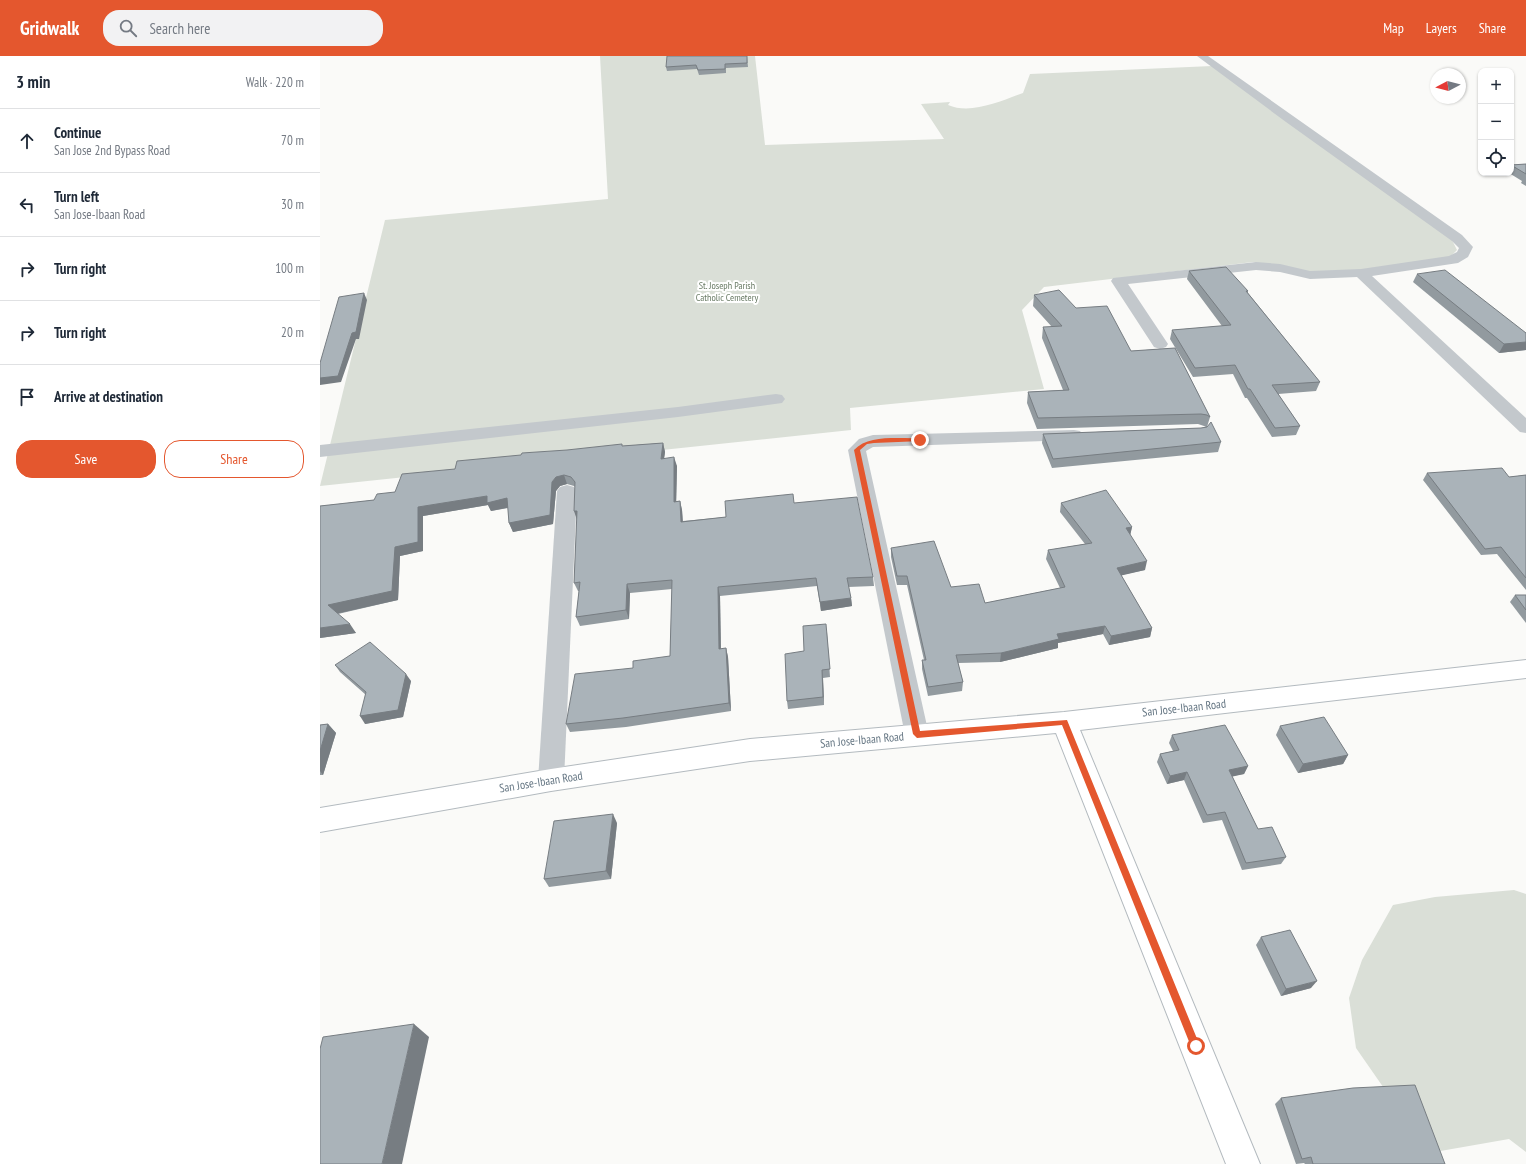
<!DOCTYPE html>
<html lang="en">
<head>
<meta charset="utf-8">
<style>
  :root { --surface:#fff; --page:#f2f2f3; --text:#1f2937; --muted:#747a83; --line:#e0e1e3; --accent:#e4572e }
  body { margin:0; font-family:"PT Sans Narrow",sans-serif; background:var(--page); color:var(--text) }
  .controls { position:absolute; right:12px; top:12px; display:grid; overflow:hidden; border-radius:8px; box-shadow:0 1px 3px #0004 }
  .controls button { width:36px; height:36px; display:grid; place-items:center; padding:0; border:0; border-bottom:1px solid var(--line); background:var(--surface); color:var(--text); font:20px sans-serif }
  .compass { position:absolute; left:1110px; top:12px; width:36px; height:36px; border-radius:50%; background:var(--surface); box-shadow:0 1px 3px #0004; rotate:263deg }
  .stop { position:absolute; width:12px; height:12px; margin:-9px; border:3px solid #e4572e; border-radius:50%; background:#fff }
  .stop.end { background:#e4572e; border-color:#fff; box-shadow:0 1px 4px #0008 }
  .list { margin:0; padding:0; list-style:none }
  h2 { display:flex; justify-content:space-between; align-items:center; height:52px; margin:0; padding:0 16px; font-size:17px }
  h2 small { font-size:13px; font-weight:400; color:var(--muted) }
  .list li { display:grid; grid-template-columns:26px 1fr auto; gap:12px; align-items:center; box-sizing:border-box; height:64px; padding:0 16px; border-top:1px solid var(--line) }
  .list b { display:block; font-size:15px; white-space:nowrap }
  .list p { margin:0; font-size:13px; white-space:nowrap; color:var(--muted) }
  .list em { font-size:13px; font-style:normal; color:var(--muted) }
  .actions { display:flex; gap:8px; padding:12px 16px }
  .actions a { flex:1; padding:9px 0; border:1px solid var(--accent); border-radius:16px; text-align:center; font-size:14px; color:var(--accent) }
  .actions .main { background:var(--accent); color:#fff }
  .icon { flex:none; width:22px; height:22px; fill:none; stroke:currentColor; stroke-width:2; stroke-linecap:round; stroke-linejoin:round }
  .map { position:relative; flex:none; width:1206px; height:1108px; overflow:hidden }
  header { display:flex; align-items:center; gap:24px; box-sizing:border-box; height:56px; padding:0 20px; background:var(--accent); color:#fff }
  header strong { font-size:19px }
  nav { display:flex; gap:22px; margin-inline-start:auto; font-size:14px }
  .search { width:280px; height:36px; background:var(--page); display:flex; align-items:center; gap:10px; box-sizing:border-box; padding:0 14px; border-radius:16px; color:var(--muted); font-size:15px }
  main { display:flex }
  aside { flex:1; background:var(--surface) }
  .map>svg:first-child { display:block }
  .green { fill:#dadfd7 }
  .lines { fill:none; stroke-linecap:round; stroke-linejoin:round }
  .secondary-casing { stroke:#b3babf; stroke-width:2 }
  .street { fill:#c3c8cc; fill-rule:evenodd }
  .secondary { fill:#fff; fill-rule:evenodd }
  .wall { fill:#929a9f }
  .shaded-wall { fill:#777d82 }
  .building { fill:#aab3b9; stroke:#777d82 }
  .route { fill:#e4572e }
  .labels { text-anchor:middle; stroke-width:4; stroke-linejoin:round; paint-order:stroke }
  .far-park-label { font-size:10px; fill:#687a64; stroke:#fff }
  .street-label { font-size:12px; fill:#657683; stroke:#fff }
</style>
</head>
<body>
<header>
<strong>Gridwalk</strong>
<div class="search"><svg class="icon" aria-label="search" viewBox="0 0 24 24"><circle cx="10" cy="10" r="6"/><path d="M15 15l6 6"/></svg>Search here</div>
<nav><a>Map</a><a>Layers</a><a>Share</a></nav>
</header>
<main>
<aside>
<h2>3 min<small>Walk · 220 m</small></h2>
<ul class="list">
<li><svg class="icon" aria-label="ahead" viewBox="0 0 24 24"><path d="M12 20V5M6 11l6-6 6 6"/></svg><div><b>Continue</b><p>San Jose 2nd Bypass Road</p></div><em>70 m</em></li>
<li><svg class="icon" aria-label="left" viewBox="0 0 24 24"><path d="M17 20v-9H6M10 6l-5 5 5 5"/></svg><div><b>Turn left</b><p>San Jose-Ibaan Road</p></div><em>30 m</em></li>
<li><svg class="icon" aria-label="right" viewBox="0 0 24 24"><path d="M7 20v-9h11M14 6l5 5-5 5"/></svg><div><b>Turn right</b></div><em>100 m</em></li>
<li><svg class="icon" aria-label="right" viewBox="0 0 24 24"><path d="M7 20v-9h11M14 6l5 5-5 5"/></svg><div><b>Turn right</b></div><em>20 m</em></li>
<li><svg class="icon" aria-label="arrive" viewBox="0 0 24 24"><path d="M6 21V4h12l-3 4 3 4H6"/></svg><div><b>Arrive at destination</b></div></li>
</ul>
<div class="actions"><a class="main">Save</a><a>Share</a></div>
</aside>
<div class="map">
<svg width="1206" height="1108" viewBox="0 0 1206 1108">
  <rect width="100%" height="100%" fill="#fafaf8"/>
  <g class="green">
    <path d="M 280,0 L 435,0 L 445,89 L 624,83 L 601,48 L 630,46 L 628,49 C 651,59 681,45 703,37 L 710,18 L 892,10 L 1132,184 L 1137,194 L 1130,201 L 1039,214 L 992,218 L 933,206 L 724,231 L 702,254 L 724,333 L 530,352 L 531,374 L 0,430 L 65,164 L 288,143 Z"/>
    <polygon points="1194,834 1206,838 1206,1096 1189,1083 1109,1097 1036,992 1029,942 1042,904 1073,849 1115,841"/>
  </g>
  <g class="lines">
    <g class="secondary-casing">
      <polygon id="secondary" points="1206,604 1206,622 760,674 940,1108 906,1108 736,677 430,705 231,735 0,776 0,752 231,713 430,683 744,656"/>
    </g>
    <g class="street">
      <polygon points="877,0 888,0 1142,179 1153,191 1148,201 1138,207 1052,220 1206,362 1206,377 1200,376 1037,221 990,223 960,216 936,214 808,228 848,288 846,291 840,293 834,291 791,225 793,222 936,206 960,208 990,215 1041,213 1129,200 1137,196 1139,192 1132,185 966,66"/>
      <polygon points="456,338 462,339 465,343 462,347 358,361 0,401 0,389 358,351"/>
      <polygon points="754,374 760,375 763,379 760,383 754,384 553,391 546,395 609,679 606,686 597,689 588,686 585,679 528,394 539,383 553,379"/>
      <polygon points="247,429 254,431 257,435 244,724 240,732 231,735 222,732 218,724 237,435 240,431"/>
    </g>
    <use href="#secondary" class="secondary"/>
  </g>
  <g class="wall">
    <polygon points="427,0 428,11 406,12 406,17 379,19 377,13 347,15 346,11"/>
    <polygon points="1206,108 1206,130 1201,127 1202,125 1189,117 1191,117 1191,109"/>
    <polygon points="869,215 928,235 928,237 1000,326 996,335 958,338 980,370 976,379 952,381 927,342 925,342 913,318 873,321 850,283 852,274 902,270 867,223"/>
    <polygon points="1097,218 1206,277 1206,294 1179,297 1093,226"/>
    <polygon points="714,239 756,252 811,295 855,292 890,361 887,371 901,386 898,396 732,412 722,387 723,378 881,372 886,371 884,370 878,368 717,373 707,347 708,336 743,334 722,282 723,271 732,271 713,250"/>
    <polygon points="343,387 345,396 344,402 357,410 356,445 360,445 362,454 363,465 406,461 474,447 553,521 554,530 528,531 531,542 532,550 501,555 497,530 400,540 401,593 406,592 408,601 411,655 306,671 250,676 246,668 313,612 350,600 352,533 310,537 309,563 260,570 256,561 259,535 258,535 254,527 257,464 255,431 254,430 247,428 240,430 236,435 233,468 193,476 189,467 188,452 171,455 168,449 103,460 103,495 80,500 78,544 18,558 36,577 0,582 0,450 54,444 135,413 303,390"/>
    <polygon points="1107,417 1189,421 1206,419 1206,534 1177,498 1161,499 1103,424"/>
    <polygon points="741,447 812,471 810,479 825,514 801,519 832,572 830,581 789,589 783,578 738,587 738,592 680,606 638,607 643,626 642,635 608,640 602,613 602,604 604,604 587,529 577,529 571,501 571,492 631,531 665,547 740,532 726,503 728,494 765,488 740,456"/>
    <polygon points="1195,539 1206,539 1206,567 1190,546"/>
    <polygon points="507,576 510,621 503,622 504,649 468,653 467,645 484,595"/>
    <polygon points="15,609 91,625 83,661 45,668 46,639 20,616"/>
    <polygon points="8,668 16,677 3,719 0,719 0,669"/>
    <polygon points="960,670 1028,699 1023,708 978,717 956,679"/>
    <polygon points="852,679 928,710 924,718 912,720 938,773 966,801 961,808 922,814 902,764 883,767 864,724 847,728 837,706 840,698 853,695 849,687"/>
    <polygon points="297,767 291,823 229,831 224,823"/>
    <polygon points="941,881 991,932 961,940 936,889"/>
    <polygon points="961,1042 1125,1108 985,1108 984,1107 976,1108 955,1048"/>
  </g>
  <g class="shaded-wall">
    <polygon points="44,237 47,244 39,283 36,283 21,326 0,329 0,322"/>
    <polygon points="1206,286 1206,294 1179,297 1184,288"/>
    <polygon points="343,387 345,396 343,411 341,403"/>
    <polygon points="354,401 357,410 356,455 354,446"/>
    <polygon points="244,419 247,428 240,430 236,435 233,468 193,476 189,467 232,426 236,421"/>
    <polygon points="167,440 187,442 191,451 171,455 168,449 103,460 103,495 80,500 78,544 15,558 8,549 75,491 98,451"/>
    <polygon points="360,445 362,454 363,474 361,466"/>
    <polygon points="254,455 257,455 257,464"/>
    <polygon points="812,471 810,480 806,472"/>
    <polygon points="827,505 825,514 795,521 797,512"/>
    <polygon points="307,528 310,537 309,563 306,554"/>
    <polygon points="398,531 400,540 401,602 399,593"/>
    <polygon points="531,542 532,550 501,555 500,546"/>
    <polygon points="30,568 36,577 0,582 0,572"/>
    <polygon points="785,570 783,578 738,587 738,592 680,606 681,597 737,578"/>
    <polygon points="832,572 830,581 789,589 791,580"/>
    <polygon points="406,592 408,601 411,655 409,647"/>
    <polygon points="502,614 503,622 504,649 503,641"/>
    <polygon points="86,618 91,625 83,661 45,668 40,660"/>
    <polygon points="8,668 16,677 3,719 0,715 0,695"/>
    <polygon points="1028,699 1023,708 978,717 983,708"/>
    <polygon points="928,710 924,718 906,722 909,714"/>
    <polygon points="867,716 864,724 847,728 850,720"/>
    <polygon points="293,758 297,767 291,823 286,815"/>
    <polygon points="997,925 991,932 961,940 966,933"/>
    <polygon points="94,968 109,981 82,1108 62,1108"/>
  </g>
  <g class="building">
    <polygon points="347,0 427,0 427,7 405,8 405,13 378,14 376,9 346,11"/>
    <polygon points="1206,108 1206,118 1191,109"/>
    <polygon points="906,211 928,235 926,235 1000,326 952,329 980,370 955,372 930,333 928,333 915,309 875,312 852,274 911,269 869,215"/>
    <polygon points="1125,214 1206,277 1206,286 1184,288 1097,218"/>
    <polygon points="739,234 756,252 787,250 811,295 855,292 890,361 887,359 881,358 718,362 708,336 749,334 723,271 742,270 714,239"/>
    <polygon points="44,237 36,276 32,277 18,320 0,322 0,307 19,241"/>
    <polygon points="891,366 901,386 733,403 723,378 881,372 887,371"/>
    <polygon points="343,387 341,403 354,401 354,446 360,445 361,466 406,461 405,445 473,438 474,447 537,441 553,521 527,522 531,542 500,546 496,522 398,531 399,593 406,592 409,647 303,662 246,668 255,618 313,612 313,605 350,600 352,524 307,528 306,554 256,561 260,526 254,527 257,455 254,455 255,426 251,421 244,419 236,421 232,426 230,459 189,467 187,442 167,447 167,440 98,451 98,486 75,491 72,535 8,549 30,568 0,572 0,450 54,444 57,438 75,436 82,418 135,413 137,405 201,399 202,397 247,394 302,388 302,390"/>
    <polygon points="1182,412 1189,421 1206,419 1206,522 1181,491 1165,493 1107,417"/>
    <polygon points="786,434 812,471 806,472 827,505 797,512 832,572 791,580 785,570 737,578 739,583 681,597 636,599 643,626 608,631 602,604 606,604 587,520 577,520 571,492 614,485 631,531 659,528 665,547 745,531 728,494 772,487 741,447"/>
    <polygon points="1195,539 1206,539 1206,554"/>
    <polygon points="506,568 510,613 502,614 503,641 467,645 465,598 484,595 483,570"/>
    <polygon points="50,586 86,618 78,654 40,660 46,636 15,609"/>
    <polygon points="1004,661 1028,699 983,708 960,670"/>
    <polygon points="8,668 0,695 0,669"/>
    <polygon points="905,669 928,710 909,714 938,773 952,771 966,801 926,807 905,756 887,759 867,716 850,720 840,698 859,694 852,679"/>
    <polygon points="293,758 286,815 224,823 234,765"/>
    <polygon points="970,874 997,925 966,933 941,881"/>
    <polygon points="94,968 62,1108 0,1108 0,993 3,981"/>
    <polygon points="1095,1029 1125,1108 993,1108 991,1101 982,1103 961,1042 1033,1032"/>
  </g>
  <path class="route" d="M 600,382 L 602,383 L 602,385 L 554,387 L 547,388 L 540,394 L 600,675 L 747,664 L 880,990 L 879,993 L 876,995 L 872,993 L 742,669 L 597,682 L 593,678 L 534,394 C 549,378 579,383 600,382 Z"/>
  <g class="labels">
    <g class="far-park-label">
      <text x="407" y="233">St. Joseph Parish<tspan x="407" dy="12">Catholic Cemetery</tspan></text>
    </g>
    <g class="street-label">
      <text transform="translate(864 652) rotate(-6)" y="4">San Jose-Ibaan Road</text>
      <text transform="translate(542 684) rotate(-5)" y="4">San Jose-Ibaan Road</text>
      <text transform="translate(221 726) rotate(-9)" y="4">San Jose-Ibaan Road</text>
    </g>
  </g>
</svg>
<div class="controls">
<button>+</button>
<button>−</button>
<button><svg class="icon" aria-label="locate" viewBox="0 0 24 24"><circle cx="12" cy="12" r="6"/><path d="M12 2v4M12 18v4M2 12h4M18 12h4"/></svg></button>
</div>
<svg class="compass" viewBox="-18 -18 36 36"><path d="M0-13l5 13h-10z" fill="#e53935"/><path d="M0 13l5-13h-10z" fill="#747a83"/></svg>
<div class="stop" style="left:876px;top:990px"></div>
<div class="stop end" style="left:600px;top:384px"></div>
</div>
</main>
</body>
</html>
